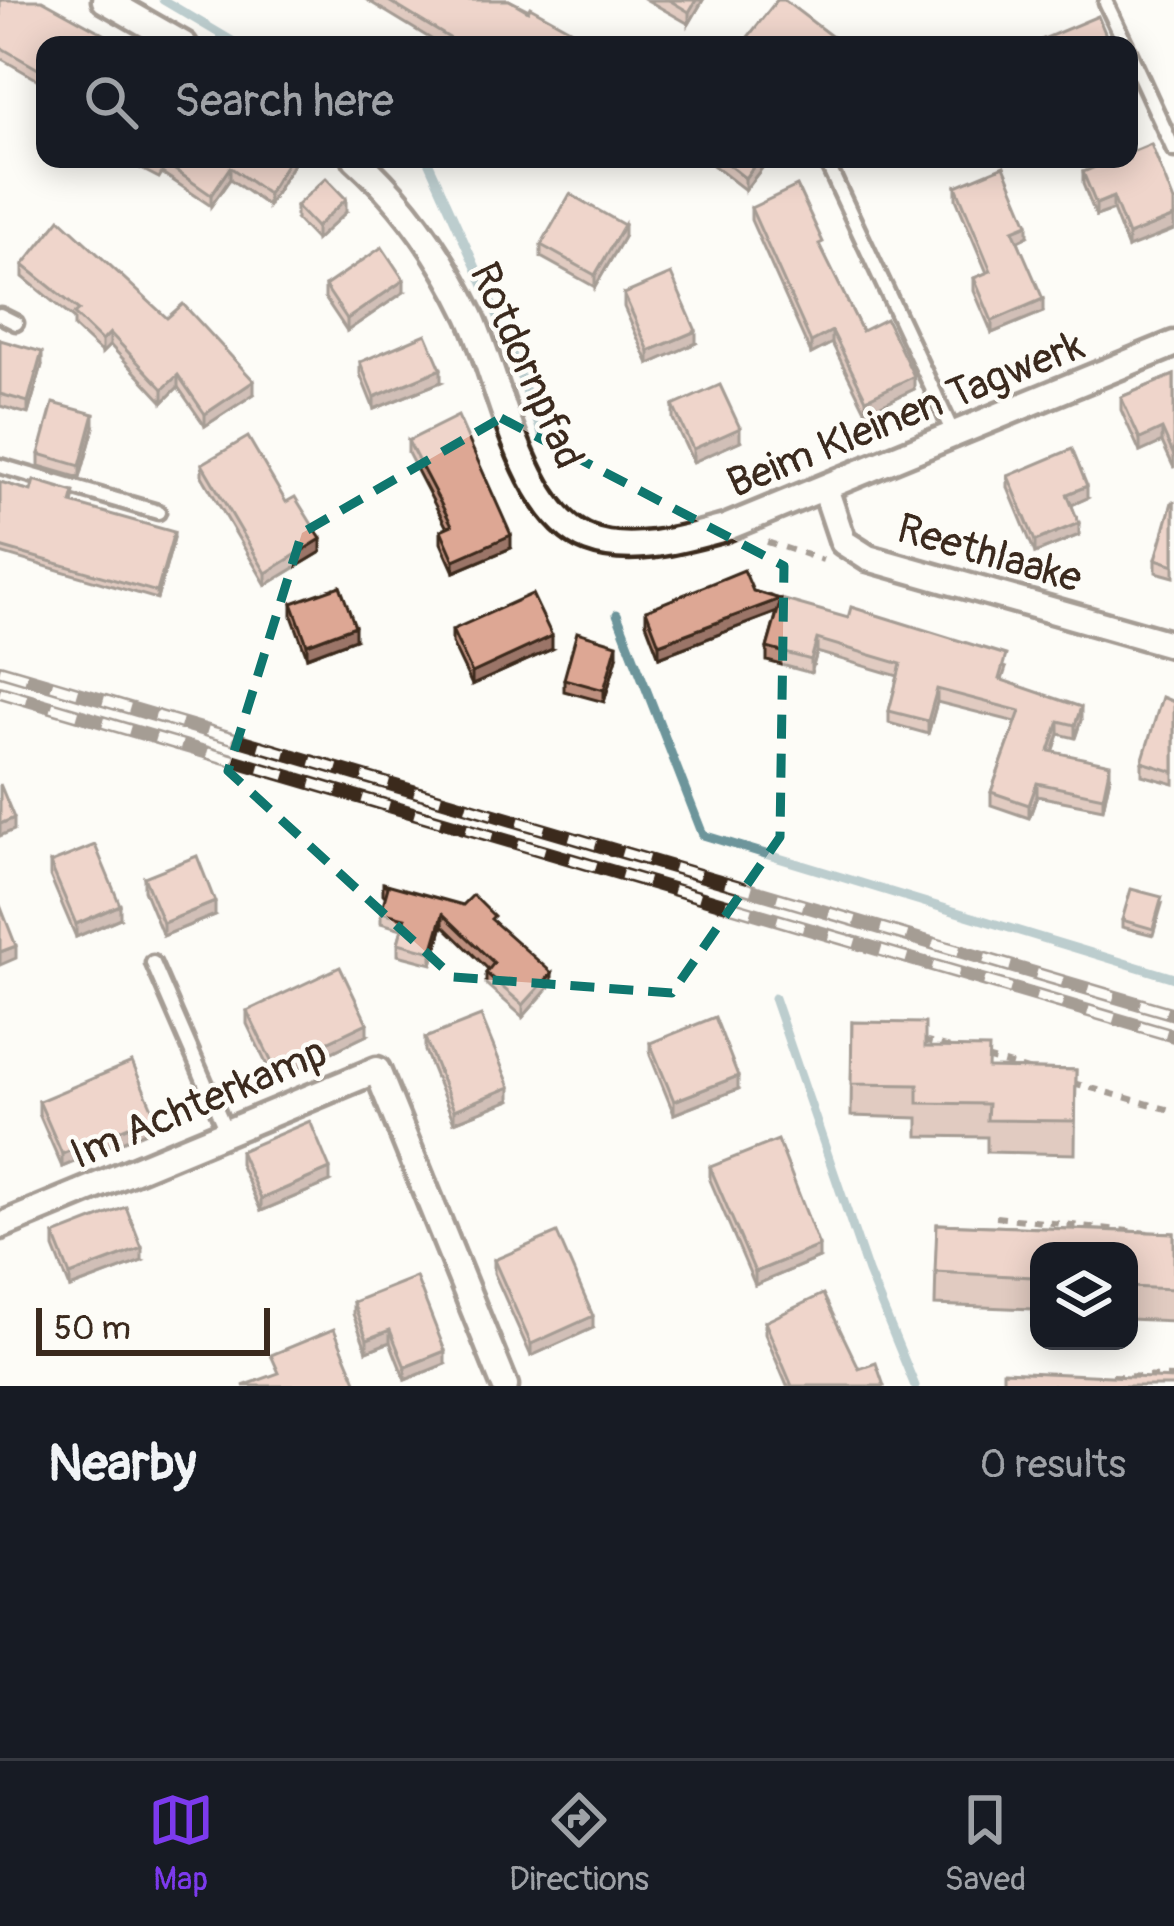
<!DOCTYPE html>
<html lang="en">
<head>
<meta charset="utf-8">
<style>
  :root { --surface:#171b24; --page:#20242c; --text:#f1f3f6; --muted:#9ea1a6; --line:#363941; --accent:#7c3aed }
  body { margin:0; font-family:Pangolin,sans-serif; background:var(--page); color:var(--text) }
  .controls { position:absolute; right:36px; bottom:36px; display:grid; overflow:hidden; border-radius:24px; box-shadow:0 6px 30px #0003 }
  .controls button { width:108px; height:108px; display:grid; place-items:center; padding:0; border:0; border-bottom:3px solid var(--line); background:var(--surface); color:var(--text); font:60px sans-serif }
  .scale { position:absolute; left:36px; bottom:30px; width:234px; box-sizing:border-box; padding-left:12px; border:6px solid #3b2a1e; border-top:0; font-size:33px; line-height:42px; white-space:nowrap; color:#3b2a1e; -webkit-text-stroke:9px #fdfcf7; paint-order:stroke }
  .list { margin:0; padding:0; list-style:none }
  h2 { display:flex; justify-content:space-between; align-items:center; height:156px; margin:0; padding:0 48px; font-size:51px }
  h2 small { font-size:39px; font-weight:400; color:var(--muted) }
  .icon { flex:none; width:66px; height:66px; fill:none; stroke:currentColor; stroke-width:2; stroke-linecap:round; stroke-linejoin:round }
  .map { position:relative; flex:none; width:1174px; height:1386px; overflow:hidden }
  .search { position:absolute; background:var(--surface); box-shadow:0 6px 30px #0003; left:36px; right:36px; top:36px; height:132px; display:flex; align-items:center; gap:30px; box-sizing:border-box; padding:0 42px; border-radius:24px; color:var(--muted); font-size:45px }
  .sheet { height:372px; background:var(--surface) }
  nav { display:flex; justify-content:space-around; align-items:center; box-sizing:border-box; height:168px; border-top:3px solid var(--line); background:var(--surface); font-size:33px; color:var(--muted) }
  nav a { display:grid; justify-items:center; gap:6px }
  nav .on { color:var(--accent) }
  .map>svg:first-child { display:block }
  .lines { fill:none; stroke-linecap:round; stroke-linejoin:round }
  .stream { stroke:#6d959b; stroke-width:9 }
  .service-casing { stroke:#3b2a1e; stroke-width:21 }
  .minor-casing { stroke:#3b2a1e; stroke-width:33 }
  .path { stroke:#3b2a1e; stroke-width:6; stroke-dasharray:9 9; stroke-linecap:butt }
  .service { stroke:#fdfcf7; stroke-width:12 }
  .minor { stroke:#fdfcf7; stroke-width:24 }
  .rail-casing { stroke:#3b2a1e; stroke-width:14 }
  .rail { stroke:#fdfcf7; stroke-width:9; stroke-dasharray:27; stroke-linecap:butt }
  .wall { fill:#be907f; stroke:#3b2a1e; stroke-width:3 }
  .shaded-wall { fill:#9b7568; stroke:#3b2a1e; stroke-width:3 }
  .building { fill:#dda794; stroke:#3b2a1e; stroke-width:3 }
  .marked { fill:none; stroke:#0f766e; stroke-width:9; stroke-dasharray:24 15; stroke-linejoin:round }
  .labels { text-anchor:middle; stroke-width:9; stroke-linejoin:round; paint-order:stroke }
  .street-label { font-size:42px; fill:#3b2a1e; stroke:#fdfcf7 }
</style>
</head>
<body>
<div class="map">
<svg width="1174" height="1386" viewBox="0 0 1174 1386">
  <rect width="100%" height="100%" fill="#fdfcf7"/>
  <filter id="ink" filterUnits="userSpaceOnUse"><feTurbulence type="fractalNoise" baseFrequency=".00833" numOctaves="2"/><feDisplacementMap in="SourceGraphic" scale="24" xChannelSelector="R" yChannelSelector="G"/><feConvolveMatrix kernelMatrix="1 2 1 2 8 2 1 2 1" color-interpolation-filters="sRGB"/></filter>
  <g filter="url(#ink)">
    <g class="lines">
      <g class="stream">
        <polyline points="163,0 239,45"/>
        <polyline points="427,159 499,319 543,437"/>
        <polyline points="617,614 703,835 1174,978"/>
        <polyline points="774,998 868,1272 915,1386"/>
      </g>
      <g class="service-casing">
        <g id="service">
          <polyline points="1106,3 1126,45"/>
          <polyline points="1129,52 1174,150"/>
          <polyline points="825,159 954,435"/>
          <polyline points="0,315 16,323"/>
          <polyline points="0,466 158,512"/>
          <polyline points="153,963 226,1131"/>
        </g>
      </g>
      <g class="minor-casing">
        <g id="minor">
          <polyline points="105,0 184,45"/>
          <path d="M 356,159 C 404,202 442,257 470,315 C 498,375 522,514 589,539 C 631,555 684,539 725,528 L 1174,344"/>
          <polyline points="825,488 843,542 868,558 1174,645"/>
          <polyline points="0,1226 377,1070 505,1386"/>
        </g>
      </g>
      <g class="path">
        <polyline points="767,542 823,560"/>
        <polyline points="923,1041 950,1048"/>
        <polyline points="986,1058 1031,1071"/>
        <polyline points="1073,1083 1174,1111"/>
        <polyline points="996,1217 1148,1233"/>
        <polyline points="1112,1376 1174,1377"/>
      </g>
      <use href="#service" class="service"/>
      <use href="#minor" class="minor"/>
      <g class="rail-casing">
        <g id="rail">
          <polyline points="0,670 1174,1014"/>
          <polyline points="0,692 1174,1036"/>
        </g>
      </g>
      <use href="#rail" class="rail"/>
    </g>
    <g class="wall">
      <polygon points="0,0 45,45 45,84 0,58"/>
      <polygon points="367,0 509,0 599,45 441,45"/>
      <polygon points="647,0 703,0 689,24"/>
      <polygon points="293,159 293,164 268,206 230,179 211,206 162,173 159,178 124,160"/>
      <polygon points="705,159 769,159 745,190"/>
      <polygon points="1083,172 1174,202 1128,248 1113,210 1096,216 1083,184"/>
      <polygon points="956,186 1028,236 1018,241 1043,312 992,333 974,291 974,278 987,273 956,199"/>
      <polygon points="296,206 346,212 316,240 296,219"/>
      <polygon points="751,208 823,253 862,331 914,389 866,412 832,343 811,354 751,220"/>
      <polygon points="624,237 595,287 541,257 541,245"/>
      <polygon points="23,265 167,318 254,394 205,426 178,387 163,402 110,345 102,353 74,327 74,319 23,277"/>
      <polygon points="325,286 404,292 347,331 325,298"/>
      <polygon points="624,294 696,343 649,364 624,307"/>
      <polygon points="0,340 42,365 28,414 0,406"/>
      <polygon points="360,362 441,382 374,409 360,374"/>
      <polygon points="1174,375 1174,468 1162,442 1140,452 1121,410 1121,397"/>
      <polygon points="673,406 740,441 693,462 673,419"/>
      <polygon points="94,427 80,478 39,466 39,454"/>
      <polygon points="408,441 511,548 454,572 441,543 441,530 447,528 408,453"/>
      <polygon points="202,464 286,502 321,552 266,585 202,476"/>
      <polygon points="1008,476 1087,498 1072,505 1079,535 1035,553 1008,488"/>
      <polygon points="0,482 31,491 74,499 73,504 174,538 157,599 0,553"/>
      <polygon points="1174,502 1174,577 1156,572 1156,559"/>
      <polygon points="753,591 1006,668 1002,680 1081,720 1075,738 1059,734 1053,752 1110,776 1103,809 1037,796 1029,818 991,805 991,792 1016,722 937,702 928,734 889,723 889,711 898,676 817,652 811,673 767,661 767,648 777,612 659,657 646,623 646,610"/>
      <polygon points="292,603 355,639 307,657 292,616"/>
      <polygon points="452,630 552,649 472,685 452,643"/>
      <polygon points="617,657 604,702 564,691 564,679"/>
      <polygon points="1174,702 1174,784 1142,775 1142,762"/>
      <polygon points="50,863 120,918 76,937 50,876"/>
      <polygon points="144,877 215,915 163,936 144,890"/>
      <polygon points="383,883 494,922 552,984 523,1017 486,984 486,973 489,970 443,925 432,964 398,955 398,943 402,929 381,923 381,912 386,897 383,894"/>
      <polygon points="1162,904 1153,935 1122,927 1122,920"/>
      <polygon points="247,1011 367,1035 274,1080 247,1024"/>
      <polygon points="852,1022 989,1068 1076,1070 1075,1154 987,1152 987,1137 918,1136 918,1118 851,1116"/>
      <polygon points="425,1038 510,1100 454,1122 425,1051"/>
      <polygon points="650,1043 738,1089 674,1114 650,1055"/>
      <polygon points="39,1101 155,1128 62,1167 39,1114"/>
      <polygon points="240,1151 330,1182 261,1211 240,1164"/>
      <polygon points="710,1167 819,1258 755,1285 710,1180"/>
      <polygon points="937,1224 1174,1233 1174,1321 1129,1319 1129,1251 1039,1251 1039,1316 1033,1315 1033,1309 935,1305"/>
      <polygon points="54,1235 142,1261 70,1288 54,1248"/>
      <polygon points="494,1260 593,1328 531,1356 494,1273"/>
      <polygon points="353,1302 445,1364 405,1380 390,1342 367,1351 353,1314"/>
      <polygon points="765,1322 884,1386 787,1386 765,1334"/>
    </g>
    <g class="shaded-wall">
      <polygon points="696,0 703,0 689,24 689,12"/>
      <polygon points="289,159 293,159 293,164 268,206 268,194"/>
      <polygon points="759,159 769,159 745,190 745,178"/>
      <polygon points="230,167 230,179 211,206 211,195"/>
      <polygon points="1113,197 1113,210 1096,216 1096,204"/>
      <polygon points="346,199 346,212 316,240 316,227"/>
      <polygon points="1174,217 1174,230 1128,248 1128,235"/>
      <polygon points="1028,224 1028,236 1013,243 1013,230"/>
      <polygon points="624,225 624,237 595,287 595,275"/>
      <polygon points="404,280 404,292 347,331 347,319"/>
      <polygon points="1043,299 1043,312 992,333 992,321"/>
      <polygon points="696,331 696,343 649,364 649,351"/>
      <polygon points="832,331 832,343 811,354 811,342"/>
      <polygon points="110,333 110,345 102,353 102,341"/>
      <polygon points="42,352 42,365 28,414 28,402"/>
      <polygon points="441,369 441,382 374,409 374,397"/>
      <polygon points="178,375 178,387 163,402 163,389"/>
      <polygon points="914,376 914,389 866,412 866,399"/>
      <polygon points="254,381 254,394 205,426 205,414"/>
      <polygon points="94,414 94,427 80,478 80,466"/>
      <polygon points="740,428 740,441 693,462 693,449"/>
      <polygon points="1162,429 1162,442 1140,452 1140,439"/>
      <polygon points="1087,486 1087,498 1067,507 1067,494"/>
      <polygon points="1079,523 1079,535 1035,553 1035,541"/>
      <polygon points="174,532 174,538 157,599 157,592"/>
      <polygon points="511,535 511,548 454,572 454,560"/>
      <polygon points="321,539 321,552 266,585 266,573"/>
      <polygon points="780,599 780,611 659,657 659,644"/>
      <polygon points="355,626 355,639 307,657 307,644"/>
      <polygon points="552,636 552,649 472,685 472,673"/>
      <polygon points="817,639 817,652 811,673 811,660"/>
      <polygon points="617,644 617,657 604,702 604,690"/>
      <polygon points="937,689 937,702 928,734 928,721"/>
      <polygon points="1081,707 1081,720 1075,738 1075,725"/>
      <polygon points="1059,721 1059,734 1049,764 1049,751"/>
      <polygon points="1110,764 1110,776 1103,809 1103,797"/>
      <polygon points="1037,783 1037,796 1029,818 1029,805"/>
      <polygon points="14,818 14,830 0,836 0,824"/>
      <polygon points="215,902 215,915 163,936 163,923"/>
      <polygon points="120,905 120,918 76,937 76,924"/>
      <polygon points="443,914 443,925 432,964 432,952"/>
      <polygon points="16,946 16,958 0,965 0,952"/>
      <polygon points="552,973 552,984 523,1017 523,1005"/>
      <polygon points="367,1023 367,1035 274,1080 274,1067"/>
      <polygon points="738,1076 738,1089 674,1114 674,1101"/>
      <polygon points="510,1087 510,1100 454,1122 454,1110"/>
      <polygon points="155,1115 155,1128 62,1167 62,1154"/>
      <polygon points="330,1169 330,1182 261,1211 261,1199"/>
      <polygon points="819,1246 819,1258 755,1285 755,1272"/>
      <polygon points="142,1248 142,1261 70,1288 70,1275"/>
      <polygon points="593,1316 593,1328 531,1356 531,1344"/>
      <polygon points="390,1330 390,1342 367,1351 367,1339"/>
      <polygon points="445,1351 445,1364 405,1380 405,1367"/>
    </g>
    <g class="building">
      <polygon points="0,0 42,0 124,45 45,45 45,73 0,47"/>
      <polygon points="387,0 509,0 528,11 530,7 599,45 477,45 464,39 461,45"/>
      <polygon points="669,0 696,0 689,12"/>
      <polygon points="777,0 784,0 843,45 749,45 744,42"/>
      <polygon points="1098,16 1110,45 1037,45 1036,42"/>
      <polygon points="1151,144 1174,202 1174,217 1128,235 1113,197 1096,204 1083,172 1114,159 1129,159 1129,153"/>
      <polygon points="146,159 289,159 268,194 230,167 211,195 162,161 159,166"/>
      <polygon points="721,159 759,159 745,178"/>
      <polygon points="1004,166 1028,224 1013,230 1043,299 992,321 974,278 991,271 956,186"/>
      <polygon points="326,178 346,199 316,227 296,206"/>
      <polygon points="797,186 823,242 819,244 862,331 886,319 914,376 866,399 832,331 811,342 751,208"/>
      <polygon points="570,194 624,225 595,275 541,245"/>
      <polygon points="60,219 167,318 183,304 254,381 205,414 178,375 163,389 110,333 102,341 74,314 79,310 23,265"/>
      <polygon points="382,247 404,280 347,319 325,286"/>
      <polygon points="671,274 696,331 649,351 624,294"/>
      <polygon points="426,334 441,369 374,397 360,362"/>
      <polygon points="0,340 42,352 28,402 0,394"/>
      <polygon points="1174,375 1174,456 1162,429 1140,439 1121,397"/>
      <polygon points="720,385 740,428 693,449 673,406"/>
      <polygon points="53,403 94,414 80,466 39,454"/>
      <polygon points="458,416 511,535 454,560 441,530 452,525 408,441"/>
      <polygon points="248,437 286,502 295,497 321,539 266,573 202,464"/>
      <polygon points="1072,449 1087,486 1067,494 1079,523 1035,541 1008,476"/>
      <polygon points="34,480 74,492 71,503 174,532 157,592 0,547 0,482 31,491"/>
      <polygon points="1172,502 1174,502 1174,565 1156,559"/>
      <polygon points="744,570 753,591 780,599 659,644 646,610"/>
      <polygon points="340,586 355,626 307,644 292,603"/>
      <polygon points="532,594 552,636 472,673 452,630"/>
      <polygon points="781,599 848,618 851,607 1006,655 999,679 1081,707 1075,725 1059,721 1049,751 1110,764 1103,797 1037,783 1029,805 991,792 1020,711 937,689 928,721 889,711 901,664 817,639 811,660 767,648"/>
      <polygon points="577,632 617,644 604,690 564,679"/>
      <polygon points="1162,697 1174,702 1174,772 1142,762"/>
      <polygon points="0,784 14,818 0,824"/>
      <polygon points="95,845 120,905 76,924 50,863"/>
      <polygon points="197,856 215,902 163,923 144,877"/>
      <polygon points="383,883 463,905 473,895 494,916 491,919 552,973 523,1005 486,973 494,963 443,914 432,952 398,943 405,918 381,912 388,887"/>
      <polygon points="1131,889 1162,897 1153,929 1122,920"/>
      <polygon points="0,905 16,946 0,952"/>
      <polygon points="340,967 367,1023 274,1067 247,1011"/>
      <polygon points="481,1016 510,1087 454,1110 425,1038"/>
      <polygon points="715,1017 738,1076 674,1101 650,1043"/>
      <polygon points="852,1022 925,1023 925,1047 989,1048 988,1068 1076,1070 1075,1121 987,1120 988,1104 918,1103 918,1085 851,1084"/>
      <polygon points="132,1062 155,1115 62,1154 39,1101"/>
      <polygon points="310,1121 330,1169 261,1199 240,1151"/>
      <polygon points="778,1140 819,1246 755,1272 710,1167"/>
      <polygon points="126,1207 142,1248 70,1275 54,1235"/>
      <polygon points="937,1224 1174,1233 1174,1289 1129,1287 1129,1251 1039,1251 1039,1283 1033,1283 1033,1277 935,1272"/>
      <polygon points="557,1233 593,1316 531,1344 494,1260"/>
      <polygon points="416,1277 445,1351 405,1367 390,1330 367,1339 353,1302"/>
      <polygon points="823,1294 859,1369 876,1363 884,1386 792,1386 765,1322"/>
      <polygon points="334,1329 358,1386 243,1386 279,1373 271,1355"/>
      <polygon points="1003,1371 1174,1379 1174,1386 1003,1386"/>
    </g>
  </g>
  <path d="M0 0H1174V1386H0ZM 501,418 L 784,566 L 780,837 L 672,993 L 453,977 L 228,771 L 302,533 Z" fill="#fdfcf7" fill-opacity=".55" fill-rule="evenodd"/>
  <path class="marked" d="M 501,418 L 784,566 L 780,837 L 672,993 L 453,977 L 228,771 L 302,533 Z"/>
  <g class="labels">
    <g class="street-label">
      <text transform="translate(528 365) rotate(66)" y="15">Rotdornpfad</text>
      <text transform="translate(905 413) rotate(-22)" y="15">Beim Kleinen Tagwerk</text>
      <text transform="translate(990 552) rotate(16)" y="15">Reethlaake</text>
      <text transform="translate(198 1102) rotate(-23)" y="15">Im Achterkamp</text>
    </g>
  </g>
</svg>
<div class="controls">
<button><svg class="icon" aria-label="layers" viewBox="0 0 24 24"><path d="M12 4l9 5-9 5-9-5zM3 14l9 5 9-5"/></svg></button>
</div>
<div class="scale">50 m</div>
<div class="search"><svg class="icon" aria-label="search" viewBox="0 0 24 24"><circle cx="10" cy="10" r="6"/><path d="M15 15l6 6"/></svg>Search here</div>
</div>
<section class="sheet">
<h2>Nearby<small>0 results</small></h2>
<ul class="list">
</ul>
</section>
<nav>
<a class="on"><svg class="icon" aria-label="map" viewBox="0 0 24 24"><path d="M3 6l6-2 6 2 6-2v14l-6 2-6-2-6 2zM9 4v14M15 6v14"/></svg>Map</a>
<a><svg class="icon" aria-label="directions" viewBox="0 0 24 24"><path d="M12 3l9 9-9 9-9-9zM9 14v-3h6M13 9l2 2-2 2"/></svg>Directions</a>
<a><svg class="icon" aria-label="saved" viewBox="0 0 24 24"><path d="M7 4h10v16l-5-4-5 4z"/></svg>Saved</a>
</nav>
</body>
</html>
